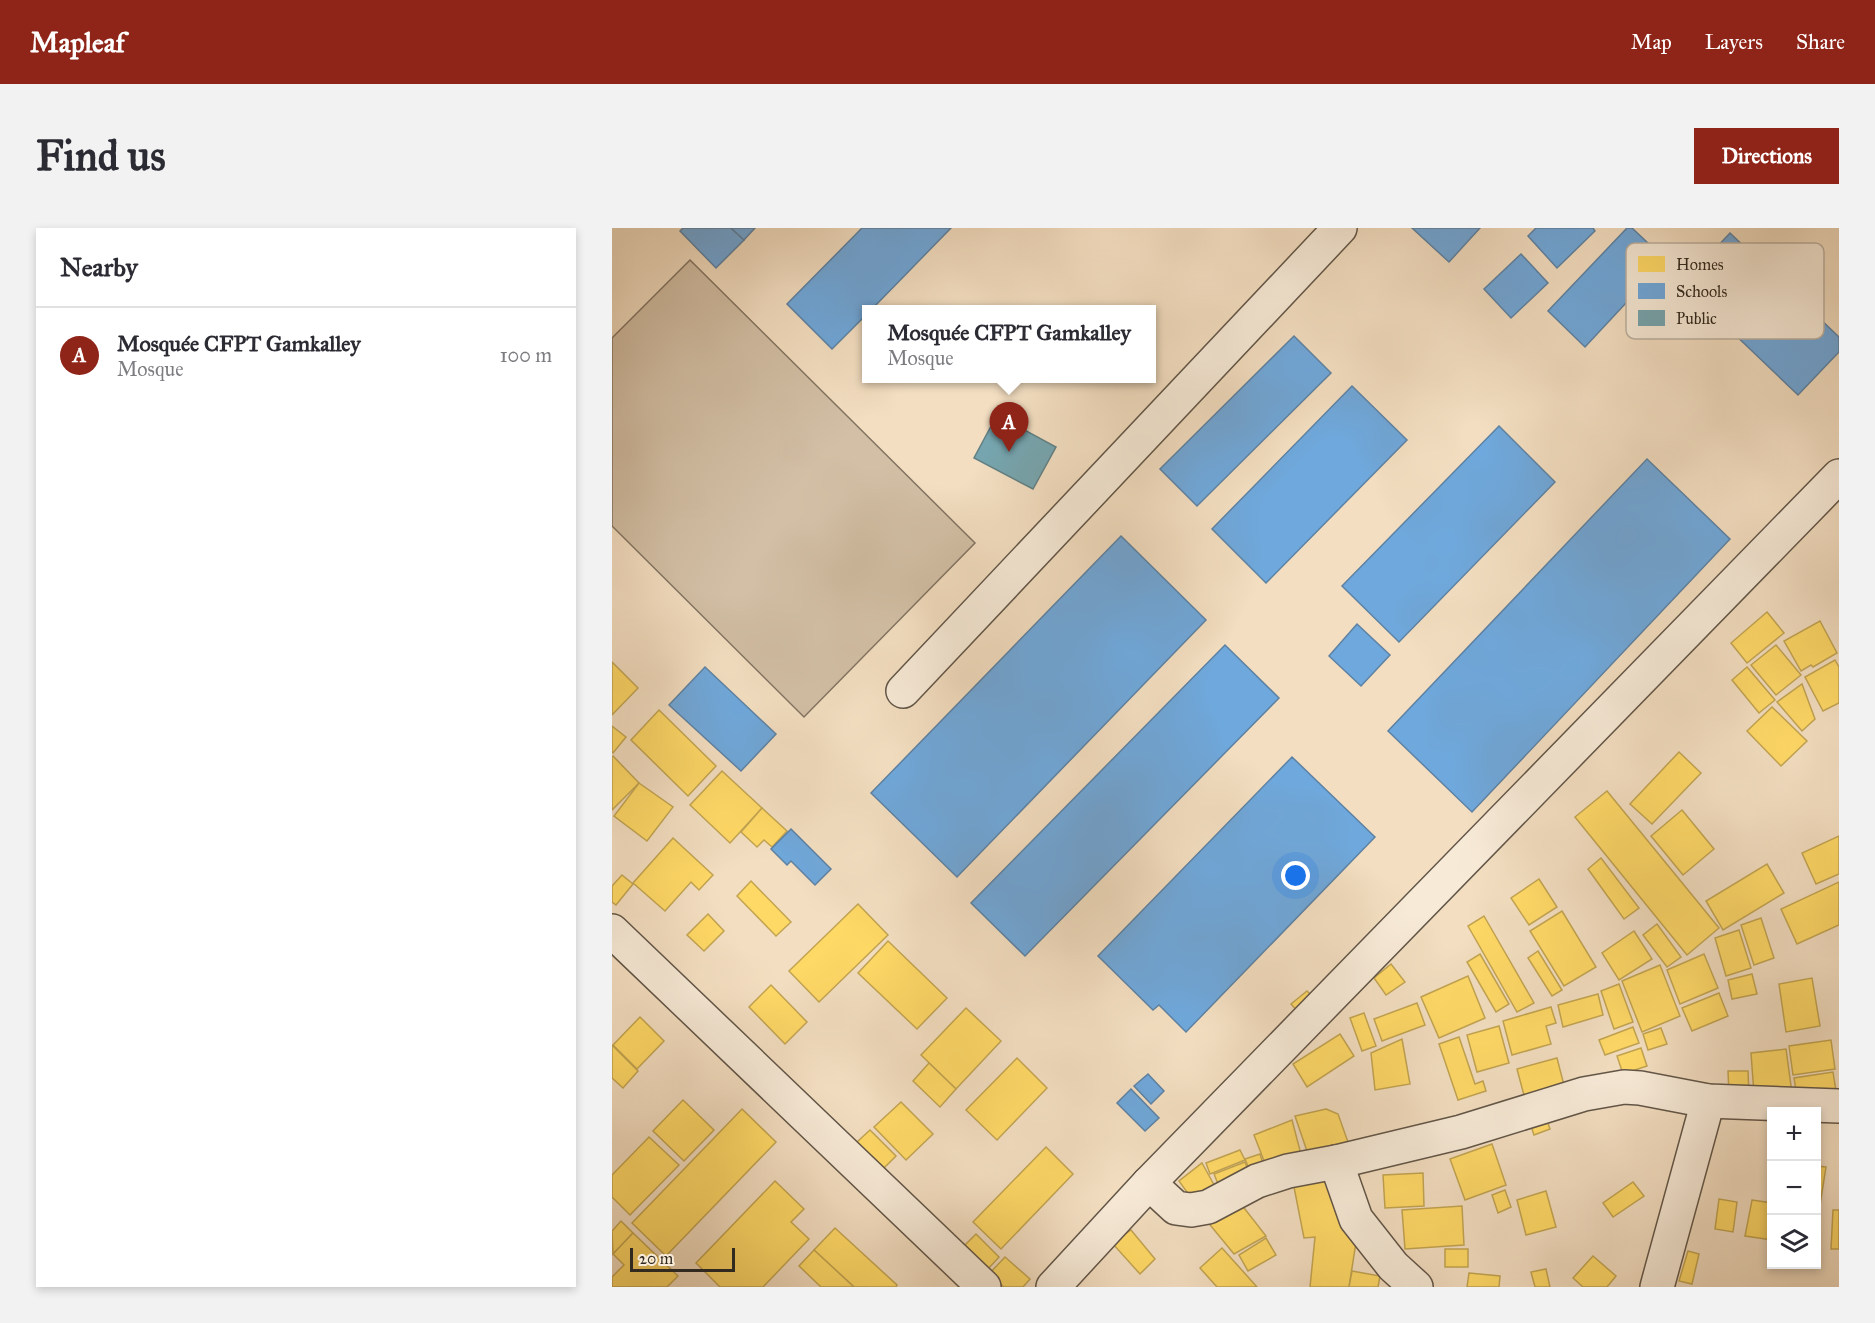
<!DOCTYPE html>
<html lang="en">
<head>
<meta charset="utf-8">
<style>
  :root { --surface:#fff; --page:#f2f2f3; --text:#2b2b33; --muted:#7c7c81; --line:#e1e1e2; --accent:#8f2418 }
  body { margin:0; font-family:"IM FELL Great Primer",serif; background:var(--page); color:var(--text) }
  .controls { position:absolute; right:18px; bottom:18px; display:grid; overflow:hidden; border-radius:0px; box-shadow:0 3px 9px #0003 }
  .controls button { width:54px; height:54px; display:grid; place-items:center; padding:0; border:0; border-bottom:2px solid var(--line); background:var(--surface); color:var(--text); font:30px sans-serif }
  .scale { position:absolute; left:18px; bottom:15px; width:105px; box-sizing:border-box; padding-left:6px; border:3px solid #32291f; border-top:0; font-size:16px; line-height:21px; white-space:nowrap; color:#32291f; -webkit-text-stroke:4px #f7ead7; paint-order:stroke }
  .you { position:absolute; left:684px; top:648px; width:21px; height:21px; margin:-15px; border:4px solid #fff; border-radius:50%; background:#1a73e8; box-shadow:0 0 0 9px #1a73e833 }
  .badge { display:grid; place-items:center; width:39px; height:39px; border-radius:50%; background:var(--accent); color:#fff; font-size:20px; font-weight:700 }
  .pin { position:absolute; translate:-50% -50px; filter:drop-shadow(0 2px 3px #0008) }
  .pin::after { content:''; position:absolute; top:32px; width:21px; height:18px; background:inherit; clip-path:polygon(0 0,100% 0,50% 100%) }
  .popup { position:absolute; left:250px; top:77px; width:294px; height:78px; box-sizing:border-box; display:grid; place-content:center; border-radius:0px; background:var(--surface); filter:drop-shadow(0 2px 4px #0005); font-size:20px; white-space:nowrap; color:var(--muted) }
  .popup b { font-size:22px; color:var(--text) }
  .popup::after { content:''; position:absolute; left:50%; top:100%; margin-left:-12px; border:12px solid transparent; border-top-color:var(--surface) }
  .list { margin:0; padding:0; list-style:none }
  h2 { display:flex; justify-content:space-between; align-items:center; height:78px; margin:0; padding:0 24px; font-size:26px }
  h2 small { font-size:20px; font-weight:400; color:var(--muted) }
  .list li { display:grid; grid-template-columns:39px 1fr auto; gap:18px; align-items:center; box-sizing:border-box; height:96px; padding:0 24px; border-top:2px solid var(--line) }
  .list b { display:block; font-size:22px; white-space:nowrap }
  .list p { margin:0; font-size:20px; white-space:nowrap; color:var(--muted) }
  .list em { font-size:20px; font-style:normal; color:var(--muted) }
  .icon { flex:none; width:33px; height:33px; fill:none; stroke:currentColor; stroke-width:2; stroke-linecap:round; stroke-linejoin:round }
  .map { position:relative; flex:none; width:1227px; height:1059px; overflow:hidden; border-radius:0px }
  header { display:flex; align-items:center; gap:36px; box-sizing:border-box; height:84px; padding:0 30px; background:var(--accent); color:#fff }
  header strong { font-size:28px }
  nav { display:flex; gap:33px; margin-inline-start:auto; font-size:21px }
  .intro { display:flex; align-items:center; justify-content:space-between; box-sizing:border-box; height:144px; padding:0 36px }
  h1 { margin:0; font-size:42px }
  .button { padding:15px 27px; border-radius:0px; background:var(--accent); color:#fff; font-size:21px; font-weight:700 }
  main { display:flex; gap:36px; padding:0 36px }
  aside { flex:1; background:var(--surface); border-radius:0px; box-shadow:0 3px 9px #0003 }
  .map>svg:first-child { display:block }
  .green { fill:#d2bfa5; stroke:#827462; stroke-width:1.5 }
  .homes { fill:#ffd966; stroke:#c2a451; stroke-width:1.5 }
  .schools { fill:#6fa8dc; stroke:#5d82a3; stroke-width:1.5 }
  .public { fill:#76a5af; stroke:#628084; stroke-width:1.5 }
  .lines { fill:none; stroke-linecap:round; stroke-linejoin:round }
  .minor-casing { stroke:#625648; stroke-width:36 }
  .minor { stroke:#f7ead7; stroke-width:33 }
  .key { fill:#f7ead7; stroke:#bcb0a0; stroke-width:1.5 }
  .key-label { font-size:16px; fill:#32291f }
</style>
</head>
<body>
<header>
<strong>Mapleaf</strong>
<nav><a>Map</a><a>Layers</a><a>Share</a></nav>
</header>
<div class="intro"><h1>Find us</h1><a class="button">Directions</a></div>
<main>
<aside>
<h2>Nearby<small></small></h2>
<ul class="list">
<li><span class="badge">A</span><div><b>Mosquée CFPT Gamkalley</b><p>Mosque</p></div><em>100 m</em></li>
</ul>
</aside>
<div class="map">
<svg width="1227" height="1059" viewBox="0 0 1227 1059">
  <rect width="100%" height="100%" fill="#f3dec1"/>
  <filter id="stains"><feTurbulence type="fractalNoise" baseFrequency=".00333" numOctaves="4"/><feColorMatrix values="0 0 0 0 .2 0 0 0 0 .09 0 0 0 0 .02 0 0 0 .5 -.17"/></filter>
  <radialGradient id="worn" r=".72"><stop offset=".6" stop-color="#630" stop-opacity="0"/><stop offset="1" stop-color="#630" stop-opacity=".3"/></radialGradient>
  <polygon class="green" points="78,32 363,315 192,489 0,298 0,110"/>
  <g class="homes">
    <polygon points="1155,384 1172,405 1135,435 1119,415"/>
    <polygon points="1208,393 1225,425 1201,439 1199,437 1189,443 1172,413"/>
    <polygon points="1164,417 1189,447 1164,467 1139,437"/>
    <polygon points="1223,432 1227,439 1227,475 1211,483 1193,449"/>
    <polygon points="0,434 26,460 0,487"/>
    <polygon points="1135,439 1163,472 1147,485 1120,452"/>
    <polygon points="1190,456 1203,491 1190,503 1165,474"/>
    <polygon points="1160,479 1195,513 1169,538 1135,503"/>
    <polygon points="47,482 104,538 76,568 19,512"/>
    <polygon points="0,498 14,509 1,525 0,524"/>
    <polygon points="1067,524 1089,545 1040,596 1018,576"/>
    <polygon points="1,528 27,555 0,582 0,529"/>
    <polygon points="110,543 150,580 118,615 78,577"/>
    <polygon points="27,555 61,579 35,613 2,588"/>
    <polygon points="995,563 1107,700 1075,727 963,589"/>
    <polygon points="150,580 175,603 160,619 152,612 145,619 129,604"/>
    <polygon points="1070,582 1102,621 1071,647 1039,608"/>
    <polygon points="1227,608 1227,646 1204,656 1190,625"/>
    <polygon points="61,610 101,647 87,662 79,654 53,683 21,655"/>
    <polygon points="989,630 1027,680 1012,691 976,641"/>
    <polygon points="1155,636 1172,665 1111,702 1094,673"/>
    <polygon points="10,647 21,656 4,677 0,674 0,658"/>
    <polygon points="927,651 945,679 917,697 899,670"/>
    <polygon points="139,653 179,694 164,708 125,668"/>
    <polygon points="1227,654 1227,697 1185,716 1169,681"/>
    <polygon points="246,676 276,707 207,774 177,743"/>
    <polygon points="950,683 984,739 952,758 918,703"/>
    <polygon points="96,686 112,703 92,723 75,707"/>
    <polygon points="872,688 922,775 905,784 856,698"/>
    <polygon points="1149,690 1162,730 1142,737 1129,697"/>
    <polygon points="1045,696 1069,729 1055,739 1031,707"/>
    <polygon points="1127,702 1139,740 1114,748 1103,710"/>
    <polygon points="1022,703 1040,731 1007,752 990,725"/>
    <polygon points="276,713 335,770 305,801 246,745"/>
    <polygon points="926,723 950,762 940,768 916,730"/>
    <polygon points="868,726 897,776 884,784 855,734"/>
    <polygon points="1092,726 1106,760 1068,776 1055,742"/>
    <polygon points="779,736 793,754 774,767 762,750"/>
    <polygon points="1048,737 1068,788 1030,804 1010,753"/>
    <polygon points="1140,746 1145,766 1120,771 1116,752"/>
    <polygon points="856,748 873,790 827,810 809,769"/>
    <polygon points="1200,750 1208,798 1174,804 1167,756"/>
    <polygon points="1007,756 1021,794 1002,801 989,763"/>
    <polygon points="159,757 195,794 173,816 137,779"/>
    <polygon points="695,763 706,774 690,788 679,776"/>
    <polygon points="1107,765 1116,788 1080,803 1070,780"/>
    <polygon points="986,766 991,787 951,799 946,777"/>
    <polygon points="805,775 813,797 770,813 762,791"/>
    <polygon points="939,779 944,795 934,798 939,816 900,827 891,793"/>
    <polygon points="354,780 389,813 344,861 309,827"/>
    <polygon points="752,785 764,818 750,823 738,790"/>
    <polygon points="28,789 52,813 25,841 1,817"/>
    <polygon points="887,798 897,835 865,844 855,807"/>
    <polygon points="1021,799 1027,815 993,827 987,812"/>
    <polygon points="1049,800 1055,816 1036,822 1031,806"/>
    <polygon points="728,806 742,828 695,859 681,836"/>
    <polygon points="847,809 863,856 871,853 874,863 846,872 827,816"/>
    <polygon points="790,811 798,856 763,862 759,825"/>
    <polygon points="1219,812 1223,841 1181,847 1177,818"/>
    <polygon points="0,817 26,843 11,860 0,850"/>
    <polygon points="1029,820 1035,838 1011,846 1005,828"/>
    <polygon points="1174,821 1180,865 1142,866 1139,825"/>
    <polygon points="405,830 435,860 385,912 354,882"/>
    <polygon points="945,830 954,865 914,875 905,841"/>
    <polygon points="317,835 344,861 328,879 301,853"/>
    <polygon points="1116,843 1136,843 1137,866 1117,867"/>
    <polygon points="1221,844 1224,863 1185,869 1182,850"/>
    <polygon points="71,872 102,902 72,933 41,903"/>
    <polygon points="289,874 321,906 294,932 262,899"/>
    <polygon points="130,881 164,914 54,1028 20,995"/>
    <polygon points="714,881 726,886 737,917 696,926 683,888"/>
    <polygon points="933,887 938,901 922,907 917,892"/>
    <polygon points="680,892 690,930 656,943 642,907"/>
    <polygon points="258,902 284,928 271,941 245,914"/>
    <polygon points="37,909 67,937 18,987 0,969 0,947"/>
    <polygon points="880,916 894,957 853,972 838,931"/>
    <polygon points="434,919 461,946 389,1021 361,994"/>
    <polygon points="628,922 633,932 598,946 594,935"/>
    <polygon points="648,926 653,942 640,948 633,931"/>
    <polygon points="633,934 639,949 608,961 602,946"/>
    <polygon points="590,935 606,964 582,974 567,953"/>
    <polygon points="1204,938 1214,939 1208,977 1204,976"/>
    <polygon points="718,942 745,1008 737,1059 698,1059 703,1009 692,1010 681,954"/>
    <polygon points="811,945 812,978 773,980 771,947"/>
    <polygon points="163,953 192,981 179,994 197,1011 151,1059 108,1059 84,1035"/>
    <polygon points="1021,954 1032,968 1001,989 991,975"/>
    <polygon points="893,962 899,979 886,985 880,967"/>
    <polygon points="934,963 944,999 914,1007 905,972"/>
    <polygon points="1107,971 1125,974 1121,1004 1103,1001"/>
    <polygon points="1140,972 1160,975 1160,1012 1133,1008"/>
    <polygon points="629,976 654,1008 622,1026 594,992"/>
    <polygon points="850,978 852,1017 793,1021 790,982"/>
    <polygon points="1221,982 1227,982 1227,1021 1219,1021"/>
    <polygon points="9,993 21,1005 1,1026 0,1003"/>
    <polygon points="223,1000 285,1057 284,1059 242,1059 202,1022"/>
    <polygon points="519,1002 543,1031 528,1046 500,1015"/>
    <polygon points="21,1005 66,1048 55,1059 0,1059 0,1049 12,1037 1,1026"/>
    <polygon points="364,1006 387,1029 376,1041 352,1018"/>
    <polygon points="654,1010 664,1027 636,1043 627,1027"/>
    <polygon points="610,1020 645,1059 605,1059 588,1040"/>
    <rect x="833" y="1021" width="23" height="18"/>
    <polygon points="202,1022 242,1059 209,1059 187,1038"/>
    <polygon points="1076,1023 1087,1026 1080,1056 1067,1053"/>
    <polygon points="981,1028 1004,1048 995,1059 971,1059 961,1050"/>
    <polygon points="393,1029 418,1051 411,1059 392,1059 377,1046"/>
    <polygon points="934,1041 938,1059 923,1059 919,1044"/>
    <polygon points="740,1043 768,1048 766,1059 737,1059"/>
    <polygon points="857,1045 888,1048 887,1059 855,1059"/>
  </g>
  <g class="schools">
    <polygon points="71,0 119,0 132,12 104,40 68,3"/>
    <polygon points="119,0 143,0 132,12"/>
    <polygon points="250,0 339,0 259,82 255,82 255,86 220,121 175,76"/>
    <polygon points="800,0 868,0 837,34"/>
    <polygon points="924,0 981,0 983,3 945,40 916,8"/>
    <polygon points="1015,0 1020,0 1054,32 973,119 936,83"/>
    <polygon points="1118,5 1227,109 1227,124 1186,167 1070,56"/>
    <polygon points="909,26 936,55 899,90 872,61"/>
    <polygon points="682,108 719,145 585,278 548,241"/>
    <polygon points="740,158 795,212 654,355 600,301"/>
    <polygon points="887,198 943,254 787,414 730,358"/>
    <polygon points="1035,231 1118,311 860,584 776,503"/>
    <polygon points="509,308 594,392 345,649 259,565"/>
    <polygon points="745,396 778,427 749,458 717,428"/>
    <polygon points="613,417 667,470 413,728 359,675"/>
    <polygon points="93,439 164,506 129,543 57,477"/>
    <polygon points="680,529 763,609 574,804 547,777 541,782 486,728"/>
    <polygon points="179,601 219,641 203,657 179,633 175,637 159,621"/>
    <polygon points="536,846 552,863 539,876 522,858"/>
    <polygon points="519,861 547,890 533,903 505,875"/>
  </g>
  <polygon class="public" points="385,187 444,219 421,261 362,230"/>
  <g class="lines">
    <g class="minor-casing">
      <g id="minor">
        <polyline points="291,463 728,0"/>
        <polyline points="0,703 372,1059"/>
        <polyline points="724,934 744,991 781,1038 804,1059"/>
        <polyline points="537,955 564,980 579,982 596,979 645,953 676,943 724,934 849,904 972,866 1012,859 1028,860 1096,873 1227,878"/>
        <polyline points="441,1059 537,955 1227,248"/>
        <polyline points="1045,1059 1096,873"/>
      </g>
    </g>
    <use href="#minor" class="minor"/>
  </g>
  <rect x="1014" y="15" width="198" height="96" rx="9" class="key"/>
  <rect x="1026" y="28" width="27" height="16" fill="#ffd966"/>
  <rect x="1026" y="55" width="27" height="16" fill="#6fa8dc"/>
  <rect x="1026" y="82" width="27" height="16" fill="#76a5af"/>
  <g class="key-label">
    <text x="1064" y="42">Homes</text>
    <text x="1064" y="69">Schools</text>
    <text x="1064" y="96">Public</text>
  </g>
  <rect width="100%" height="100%" filter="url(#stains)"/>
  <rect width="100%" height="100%" fill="url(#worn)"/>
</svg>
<div class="controls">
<button>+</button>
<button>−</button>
<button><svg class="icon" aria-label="layers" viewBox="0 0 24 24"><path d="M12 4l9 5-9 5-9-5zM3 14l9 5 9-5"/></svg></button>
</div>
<div class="scale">20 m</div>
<div class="you"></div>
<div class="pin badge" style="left:397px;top:224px">A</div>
<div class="popup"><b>Mosquée CFPT Gamkalley</b>Mosque</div>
</div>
</main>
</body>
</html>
